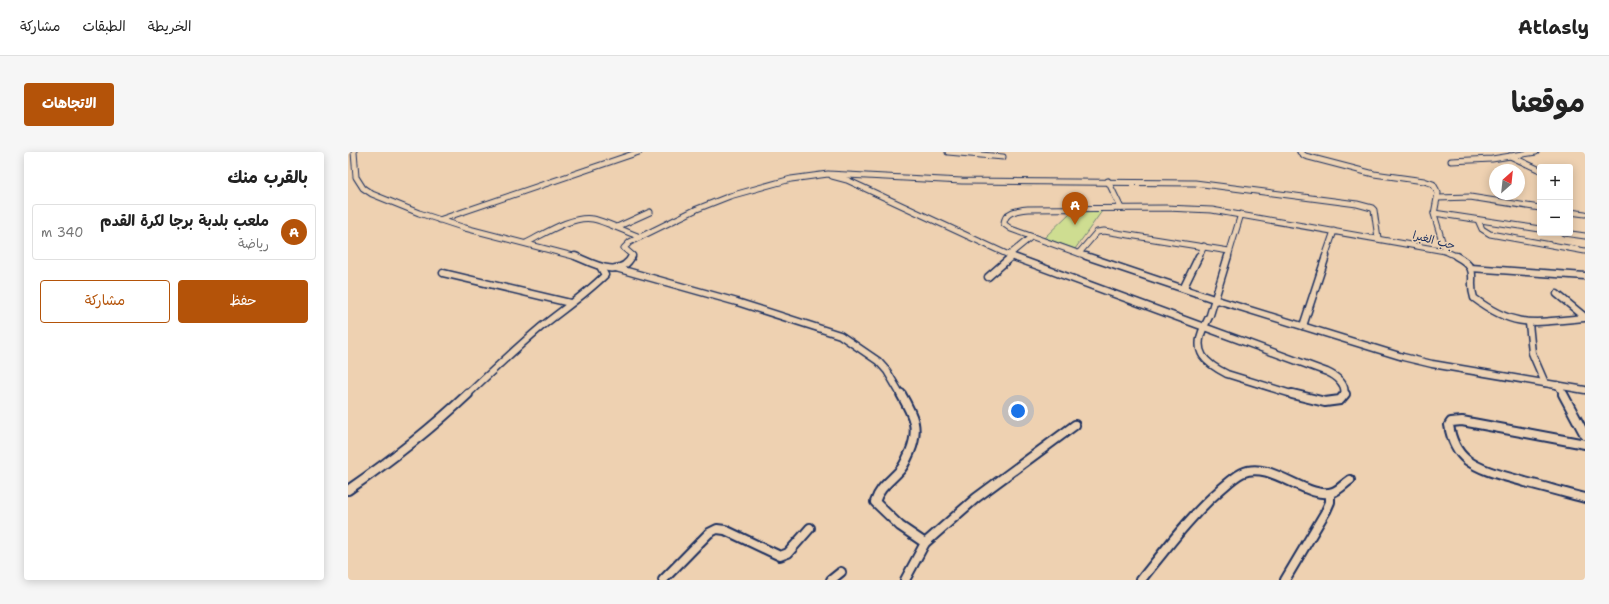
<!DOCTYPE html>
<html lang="ar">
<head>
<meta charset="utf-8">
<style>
  :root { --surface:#fff; --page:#f6f6f6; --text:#222; --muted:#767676; --line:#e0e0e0; --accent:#b45309 }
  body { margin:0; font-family:"Shantell Sans","Playpen Sans Arabic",sans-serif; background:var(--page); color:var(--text); direction:rtl }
  .controls { position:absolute; right:12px; top:12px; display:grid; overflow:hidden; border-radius:4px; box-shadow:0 2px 10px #0003 }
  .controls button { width:36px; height:36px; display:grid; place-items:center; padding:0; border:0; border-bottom:1px solid var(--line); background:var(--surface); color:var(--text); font:20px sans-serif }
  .compass { position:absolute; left:1141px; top:12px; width:36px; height:36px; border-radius:50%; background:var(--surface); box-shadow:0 2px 10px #0003; rotate:27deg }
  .you { position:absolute; left:670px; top:259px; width:14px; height:14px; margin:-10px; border:3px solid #fff; border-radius:50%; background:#1a73e8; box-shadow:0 0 0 6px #1a73e833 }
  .badge { display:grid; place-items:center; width:26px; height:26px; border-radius:50%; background:var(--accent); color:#fff; font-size:13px; font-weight:700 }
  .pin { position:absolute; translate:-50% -33px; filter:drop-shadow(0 1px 2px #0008) }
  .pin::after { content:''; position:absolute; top:21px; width:14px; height:12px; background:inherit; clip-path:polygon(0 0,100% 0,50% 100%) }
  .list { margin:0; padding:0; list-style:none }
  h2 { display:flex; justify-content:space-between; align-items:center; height:52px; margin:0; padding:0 16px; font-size:17px }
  h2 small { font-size:13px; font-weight:400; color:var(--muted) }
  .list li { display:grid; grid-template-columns:26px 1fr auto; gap:12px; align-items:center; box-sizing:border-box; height:56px; margin:0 8px 8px; padding:0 8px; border:1px solid var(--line); border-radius:4px }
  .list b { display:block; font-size:15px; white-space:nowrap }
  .list p { margin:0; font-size:13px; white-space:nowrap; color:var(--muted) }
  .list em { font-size:13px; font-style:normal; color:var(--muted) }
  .actions { display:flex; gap:8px; padding:12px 16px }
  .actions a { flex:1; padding:9px 0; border:1px solid var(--accent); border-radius:4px; text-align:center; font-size:14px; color:var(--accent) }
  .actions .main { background:var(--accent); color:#fff }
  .map { position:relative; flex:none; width:1237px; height:428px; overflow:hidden; direction:ltr; border-radius:4px }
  header { display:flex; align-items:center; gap:24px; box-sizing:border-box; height:56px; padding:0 20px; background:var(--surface); border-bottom:1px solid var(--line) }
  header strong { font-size:19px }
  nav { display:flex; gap:22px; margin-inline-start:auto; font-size:14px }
  .intro { display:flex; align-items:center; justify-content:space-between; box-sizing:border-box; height:96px; padding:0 24px }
  h1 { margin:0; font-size:28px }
  .button { padding:10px 18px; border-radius:4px; background:var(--accent); color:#fff; font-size:14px; font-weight:700 }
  main { display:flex; gap:24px; padding:0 24px }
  aside { flex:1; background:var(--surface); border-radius:4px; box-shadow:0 2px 10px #0003 }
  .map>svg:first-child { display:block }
  .green { fill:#cedd91; stroke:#748678 }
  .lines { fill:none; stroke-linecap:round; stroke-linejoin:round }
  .minor-far2-casing { stroke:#1b2f5e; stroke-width:7 }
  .minor-far1-casing { stroke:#1b2f5e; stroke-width:9 }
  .minor-casing { stroke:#1b2f5e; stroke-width:12 }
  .minor-far2 { stroke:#ecd2b4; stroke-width:5 }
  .minor-far1 { stroke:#ecd2b4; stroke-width:6 }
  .minor { stroke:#ecd2b4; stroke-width:8 }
  .labels { text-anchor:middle; stroke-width:3.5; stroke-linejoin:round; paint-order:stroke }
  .street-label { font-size:11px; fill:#1b2f5e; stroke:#ecd2b4 }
</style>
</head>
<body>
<header>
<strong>Atlasly</strong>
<nav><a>الخريطة</a><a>الطبقات</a><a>مشاركة</a></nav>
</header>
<div class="intro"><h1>موقعنا</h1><a class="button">الاتجاهات</a></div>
<main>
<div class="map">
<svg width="1237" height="428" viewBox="0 0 1237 428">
  <rect width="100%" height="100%" fill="#eed1b1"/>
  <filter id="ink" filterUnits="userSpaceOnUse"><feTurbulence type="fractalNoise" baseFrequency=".025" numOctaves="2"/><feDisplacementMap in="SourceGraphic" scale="8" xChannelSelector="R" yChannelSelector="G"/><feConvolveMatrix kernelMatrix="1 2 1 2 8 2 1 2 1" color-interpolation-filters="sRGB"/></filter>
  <g filter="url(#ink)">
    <polygon class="green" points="754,59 727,97 696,86 723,60"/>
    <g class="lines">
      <g class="minor-far2-casing">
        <g id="minor-far2">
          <polyline points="6,0 8,25 15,36 24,42 71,61 117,76 229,105"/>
          <polyline points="600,0 655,5"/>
          <polyline points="952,0 957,4 1026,22 1076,29 1085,32 1090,41 1086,62 1097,99"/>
          <polyline points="1162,4 1192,18"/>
          <polyline points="1103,9 1144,7 1188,0"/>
          <polyline points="484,24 499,28 665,105"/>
          <polyline points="760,29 773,56"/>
          <polyline points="1090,46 1122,45 1192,56"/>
          <polyline points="1222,60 1237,62"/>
          <polyline points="1086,61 1192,77"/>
          <polyline points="91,68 291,0"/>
          <polyline points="1130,68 1134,77 1142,82 1237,99"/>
          <polyline points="269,75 302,60"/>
          <polyline points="1216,81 1237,84"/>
          <path d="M 178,91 C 196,82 225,63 245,67 C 259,70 278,80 292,85"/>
          <polyline points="731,101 749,80 756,79 881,99"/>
          <polyline points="661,103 683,85"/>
          <polyline points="283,105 284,103 276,96 282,90 349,57 382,44 443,27 480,22 614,29 847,31 1009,52 1024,56 1026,58 1030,86"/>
          <path d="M 741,105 L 663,77 L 656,72 C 656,59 671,58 681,57 L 818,56 L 864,58 L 1097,99 L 1110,105"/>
          <polyline points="851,105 856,94"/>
          <polyline points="880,105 893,62"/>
          <polyline points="977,105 986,79"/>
        </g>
      </g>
      <g class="minor-far1-casing">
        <g id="minor-far1">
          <path d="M 227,104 C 244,111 272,128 284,104"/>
          <polyline points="663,104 856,175"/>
          <polyline points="738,104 866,147 1055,205 1084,212 1237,238"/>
          <path d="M 1108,104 C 1134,118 1119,126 1126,146 C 1168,178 1188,170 1237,166"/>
          <polyline points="268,116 389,150 492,183 530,209 539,219 553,243"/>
          <polyline points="1123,116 1237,124"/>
          <polyline points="95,121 222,151"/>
          <polyline points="640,125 664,104"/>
          <polyline points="836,135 851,104"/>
          <polyline points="1209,142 1237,165"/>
          <polyline points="1181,171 1184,201 1197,231"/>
          <polyline points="955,174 978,104"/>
          <path d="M 856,175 L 979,220 C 988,224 999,232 996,243"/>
          <path d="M 856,175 C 844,200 857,211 879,222 L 947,243"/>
          <polyline points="856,175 862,163 880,104"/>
          <polyline points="1210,233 1216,243"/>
          <path d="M 119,243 C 143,220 167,197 193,175 C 214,158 238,142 257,123 L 253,116"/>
        </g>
      </g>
      <g class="minor-casing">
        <g id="minor">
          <path d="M 553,242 C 565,263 572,276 562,300 C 559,306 557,312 553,317 C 543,329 532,334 527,350 L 552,374 L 577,391"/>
          <polyline points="944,242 977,250 992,248 997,242"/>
          <polyline points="1215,242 1237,283"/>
          <path d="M 1237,292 L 1114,269 L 1103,270 L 1101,273 C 1103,286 1109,300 1119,308 C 1135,320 1158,324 1177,330 C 1197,335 1217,341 1237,346"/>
          <path d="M 0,338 C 42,309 82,278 120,242"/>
          <polyline points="315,428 361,381 369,377 377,378 432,404 440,401 462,376"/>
          <polyline points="483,428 493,420"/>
          <polyline points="557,428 577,391 628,346 727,273"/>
          <path d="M 793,428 C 818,397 842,364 872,338 C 878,333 886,325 894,321 C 922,307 960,349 985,340 C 991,338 996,332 1002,328"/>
          <polyline points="937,428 978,359 982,350 982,341"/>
        </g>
      </g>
      <use href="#minor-far2" class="minor-far2"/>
      <use href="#minor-far1" class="minor-far1"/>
      <use href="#minor" class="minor"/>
    </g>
  </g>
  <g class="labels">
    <g class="street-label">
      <text transform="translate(1086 88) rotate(15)" y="4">جب الغبرا</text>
    </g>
  </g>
</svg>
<div class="controls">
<button>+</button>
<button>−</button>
</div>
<svg class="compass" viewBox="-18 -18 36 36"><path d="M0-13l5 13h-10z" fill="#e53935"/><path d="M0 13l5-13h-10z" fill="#767676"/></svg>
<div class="you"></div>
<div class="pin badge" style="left:727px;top:73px">A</div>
</div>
<aside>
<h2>بالقرب منك<small></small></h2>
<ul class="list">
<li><span class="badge">A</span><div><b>ملعب بلدبة برجا لكرة القدم</b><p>رياضة</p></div><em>340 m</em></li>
</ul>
<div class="actions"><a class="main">حفظ</a><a>مشاركة</a></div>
</aside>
</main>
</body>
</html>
